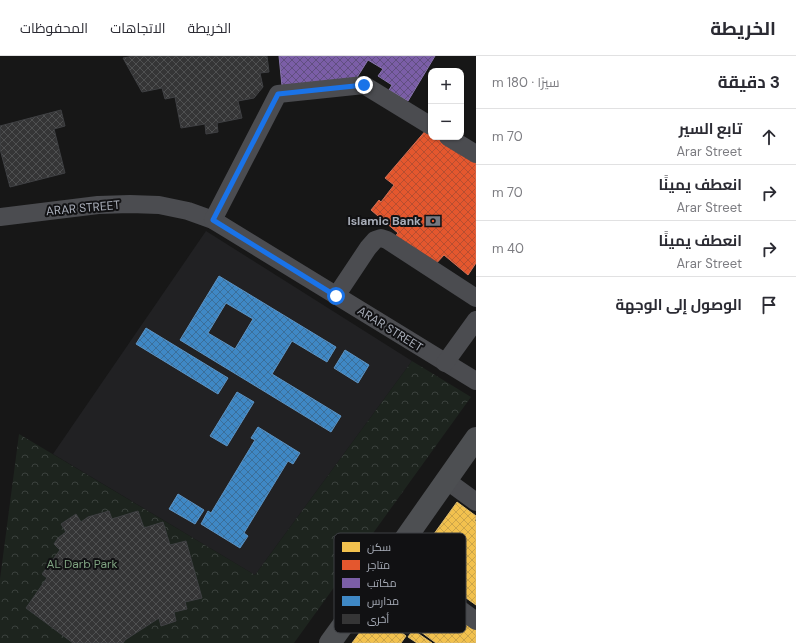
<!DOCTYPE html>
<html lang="ar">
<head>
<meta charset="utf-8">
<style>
  :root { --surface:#fff; --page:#f2f2f3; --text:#2b2b33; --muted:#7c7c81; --line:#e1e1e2 }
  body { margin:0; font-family:"DM Sans",Cairo,sans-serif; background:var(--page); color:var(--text); direction:rtl }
  .controls { position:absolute; right:12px; top:12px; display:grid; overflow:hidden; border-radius:8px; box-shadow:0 1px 3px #0004 }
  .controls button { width:36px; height:36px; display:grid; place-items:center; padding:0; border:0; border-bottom:1px solid var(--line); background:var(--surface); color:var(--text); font:20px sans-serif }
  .stop { position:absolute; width:12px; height:12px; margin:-9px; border:3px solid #1a73e8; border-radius:50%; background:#fff }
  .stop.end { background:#1a73e8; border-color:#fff; box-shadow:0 1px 4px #0008 }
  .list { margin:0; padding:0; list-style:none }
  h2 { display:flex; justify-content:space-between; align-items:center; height:52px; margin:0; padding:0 16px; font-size:17px }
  h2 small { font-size:13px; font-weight:400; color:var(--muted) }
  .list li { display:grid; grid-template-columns:26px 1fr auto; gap:12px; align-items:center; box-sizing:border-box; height:56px; padding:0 16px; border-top:1px solid var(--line) }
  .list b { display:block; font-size:15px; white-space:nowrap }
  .list p { margin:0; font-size:13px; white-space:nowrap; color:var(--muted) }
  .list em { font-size:13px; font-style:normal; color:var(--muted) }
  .icon { flex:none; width:22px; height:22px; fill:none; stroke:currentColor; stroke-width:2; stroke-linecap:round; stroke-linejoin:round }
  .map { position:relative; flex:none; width:476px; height:587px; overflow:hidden; direction:ltr }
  header { display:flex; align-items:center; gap:24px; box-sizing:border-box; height:56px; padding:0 20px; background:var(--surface); border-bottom:1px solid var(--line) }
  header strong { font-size:19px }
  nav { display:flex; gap:22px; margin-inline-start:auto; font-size:14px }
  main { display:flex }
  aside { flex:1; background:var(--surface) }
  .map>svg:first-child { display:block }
  .built { fill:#212123 }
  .forest { fill:url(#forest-crowns) }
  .homes { fill:url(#homes-cross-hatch); stroke:#dcbb6e }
  .shops { fill:url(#shops-cross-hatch); stroke:#d27157 }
  .offices { fill:url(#offices-cross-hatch); stroke:#8876ac }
  .schools { fill:url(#schools-cross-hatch); stroke:#5e93c1; fill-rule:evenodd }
  .building { fill:url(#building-cross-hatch); stroke:#3f4043 }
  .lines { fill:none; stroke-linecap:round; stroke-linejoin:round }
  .minor { stroke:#4b4c50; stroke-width:18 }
  .major { stroke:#4d4f52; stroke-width:22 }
  .route { stroke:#1a73e8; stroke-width:5 }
  .labels { text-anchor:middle; stroke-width:4; stroke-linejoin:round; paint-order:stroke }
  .street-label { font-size:12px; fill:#a8adb8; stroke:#111113 }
  .poi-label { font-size:12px; font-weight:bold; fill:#a8adb8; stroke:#111113; text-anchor:end }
  .park-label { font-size:12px; fill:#7fa381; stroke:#111113 }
  .key { fill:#111113; stroke:#3e4045; stroke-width:1 }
  .key-label { font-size:11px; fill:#a8adb8 }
</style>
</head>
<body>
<header>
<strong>الخريطة</strong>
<nav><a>الخريطة</a><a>الاتجاهات</a><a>المحفوظات</a></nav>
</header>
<main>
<aside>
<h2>3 دقيقة<small>سيرًا · 180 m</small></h2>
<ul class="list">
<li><svg class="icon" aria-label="ahead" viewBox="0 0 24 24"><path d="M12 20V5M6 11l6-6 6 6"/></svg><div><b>تابع السير</b><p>Arar Street</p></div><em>70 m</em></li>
<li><svg class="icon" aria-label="right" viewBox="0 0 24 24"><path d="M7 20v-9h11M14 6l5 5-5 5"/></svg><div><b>انعطف يمينًا</b><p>Arar Street</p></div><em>70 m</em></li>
<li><svg class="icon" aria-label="right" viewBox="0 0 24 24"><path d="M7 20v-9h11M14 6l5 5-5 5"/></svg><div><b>انعطف يمينًا</b><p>Arar Street</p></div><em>40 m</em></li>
<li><svg class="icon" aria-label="arrive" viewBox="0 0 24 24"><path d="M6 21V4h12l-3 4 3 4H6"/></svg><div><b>الوصول إلى الوجهة</b></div></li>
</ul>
</aside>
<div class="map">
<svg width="476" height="587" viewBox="0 0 476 587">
  <defs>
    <pattern id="forest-crowns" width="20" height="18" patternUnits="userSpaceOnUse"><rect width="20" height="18" fill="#1d241e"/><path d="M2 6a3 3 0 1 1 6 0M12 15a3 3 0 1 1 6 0" fill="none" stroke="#3b413d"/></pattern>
    <pattern id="homes-cross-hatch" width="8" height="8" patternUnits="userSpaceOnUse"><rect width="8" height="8" fill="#f2c14e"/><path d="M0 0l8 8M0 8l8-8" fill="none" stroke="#cca549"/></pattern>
    <pattern id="shops-cross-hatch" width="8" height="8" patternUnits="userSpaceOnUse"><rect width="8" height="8" fill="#e4572e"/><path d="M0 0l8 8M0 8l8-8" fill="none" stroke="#b84e30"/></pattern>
    <pattern id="offices-cross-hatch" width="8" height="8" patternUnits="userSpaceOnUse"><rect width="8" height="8" fill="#7b5ea7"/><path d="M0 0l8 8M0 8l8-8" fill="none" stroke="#614f80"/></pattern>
    <pattern id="schools-cross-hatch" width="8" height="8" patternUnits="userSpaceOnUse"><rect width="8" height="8" fill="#3f88c5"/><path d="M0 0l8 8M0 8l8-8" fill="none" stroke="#3b6f9a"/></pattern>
    <pattern id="building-cross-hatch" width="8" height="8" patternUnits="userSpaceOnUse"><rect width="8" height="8" fill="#353536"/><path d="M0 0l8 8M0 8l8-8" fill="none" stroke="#4f5051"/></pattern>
  </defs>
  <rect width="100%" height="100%" fill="#171717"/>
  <polygon class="built" points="206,175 412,305 255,519 53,398"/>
  <polygon class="forest" points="412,305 471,341 294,587 0,587 0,523 19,378 255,519"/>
  <g class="homes">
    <polygon points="457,446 476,460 475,465 476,466 476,549 455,534 464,522 459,518 451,530 440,522 438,525 413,507"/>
    <polygon points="434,543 476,573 476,587 436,587 417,573 428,559 424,556"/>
    <polygon points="375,556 406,580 401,587 352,587"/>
    <polygon points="413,574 432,587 417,587 408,581"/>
  </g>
  <polygon class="shops" points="427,73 431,76 431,81 438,81 476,107 476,207 468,219 444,199 433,211 393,183 398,177 371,154 379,144 381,146 394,129 385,122"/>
  <polygon class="offices" points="279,0 435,0 408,45 389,34 392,29 378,20 383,13 368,4 356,23 282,30"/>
  <g class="schools">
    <path d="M 219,220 L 336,291 L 327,306 L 292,285 L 272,318 L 341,360 L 331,376 L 180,284 ZM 226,247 L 253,263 L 235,293 L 208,277 Z"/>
    <polygon points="146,272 228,322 218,338 136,288"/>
    <polygon points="345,294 369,309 358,327 334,312"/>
    <polygon points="237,336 254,346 227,390 210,380"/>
    <polygon points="258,371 300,397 293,408 288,405 244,477 248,480 240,492 201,468 208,455 211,457 255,384 251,382"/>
    <polygon points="178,438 204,454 195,468 169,453"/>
  </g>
  <g class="building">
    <polygon points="134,0 267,0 269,16 260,17 263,31 254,42 238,45 242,62 217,67 218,76 206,78 205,68 181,72 175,41 165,43 162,32 142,36 123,2"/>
    <polygon points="61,54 65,70 54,73 65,117 10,131 0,93 0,70"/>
    <polygon points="109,455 112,463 138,455 144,472 163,466 170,489 186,485 202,542 185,546 187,553 174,556 176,565 161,570 159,562 125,584 123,587 73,587 26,552 47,522 42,518 60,494 54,488 58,482 66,476 61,468 76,458 81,466 88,461"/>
  </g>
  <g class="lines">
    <g class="minor">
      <polyline points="448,81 476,98"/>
      <polyline points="0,161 98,149 130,148 159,149 188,155 213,164 476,325"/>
      <polyline points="213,164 278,38 364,29 431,70"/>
      <polyline points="336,240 368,192 375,184 381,182 387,184 476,242"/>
      <polyline points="445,307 476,264"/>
      <polyline points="446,424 476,446"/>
      <polyline points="391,503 476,565"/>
    </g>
    <polyline class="major" points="330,587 391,503 476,382"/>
  </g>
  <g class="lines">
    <polyline class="route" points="336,240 213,164 278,38 364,29"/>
  </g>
  <defs>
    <g id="bank-bare" transform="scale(1.2)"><path d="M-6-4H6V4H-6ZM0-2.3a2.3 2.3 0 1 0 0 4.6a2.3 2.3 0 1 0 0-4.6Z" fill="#757880" stroke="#111113" stroke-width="2.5" paint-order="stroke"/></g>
  </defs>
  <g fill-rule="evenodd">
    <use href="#bank-bare" x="433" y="165"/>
  </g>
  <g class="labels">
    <g class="street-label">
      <text transform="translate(83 152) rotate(-5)" y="4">ARAR STREET</text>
      <text transform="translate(390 273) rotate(32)" y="4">ARAR STREET</text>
    </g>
    <g class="poi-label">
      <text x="421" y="169">Islamic Bank</text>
    </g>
    <g class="park-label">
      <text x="82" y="512">AL Darb Park</text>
    </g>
  </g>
  <rect x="334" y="477" width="132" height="100" rx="6" class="key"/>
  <rect x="342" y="486" width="18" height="10" fill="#f2c14e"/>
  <rect x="342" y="504" width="18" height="10" fill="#e4572e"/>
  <rect x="342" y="522" width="18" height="10" fill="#7b5ea7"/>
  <rect x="342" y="540" width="18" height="10" fill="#3f88c5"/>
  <rect x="342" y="558" width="18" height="10" fill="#353536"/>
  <g class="key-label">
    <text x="367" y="495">سكن</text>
    <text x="367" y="513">متاجر</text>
    <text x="367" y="531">مكاتب</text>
    <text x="367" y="549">مدارس</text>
    <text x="367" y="567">أخرى</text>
  </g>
</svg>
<div class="controls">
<button>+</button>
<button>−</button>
</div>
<div class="stop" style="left:336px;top:240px"></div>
<div class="stop end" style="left:364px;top:29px"></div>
</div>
</main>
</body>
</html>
